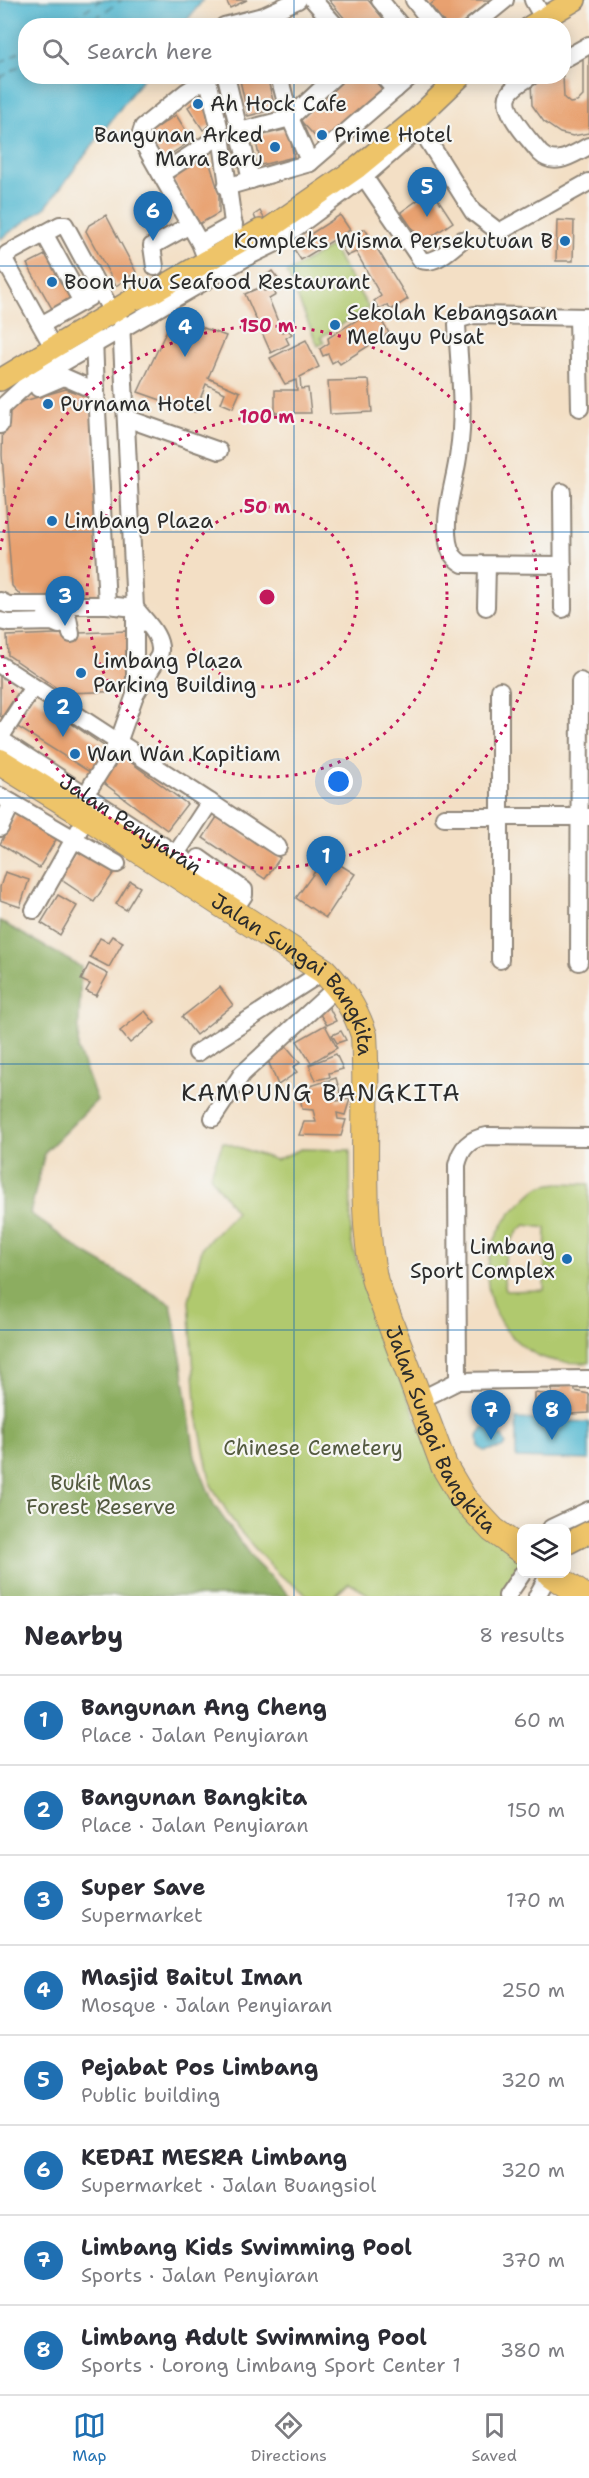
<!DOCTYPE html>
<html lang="en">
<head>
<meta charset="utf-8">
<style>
  :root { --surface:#fff; --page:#f2f2f3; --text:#2b2b33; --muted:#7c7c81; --line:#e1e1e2; --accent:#1f6fb2 }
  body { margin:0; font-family:"Shantell Sans",sans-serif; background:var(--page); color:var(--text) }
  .controls { position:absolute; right:18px; bottom:18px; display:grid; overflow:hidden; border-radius:12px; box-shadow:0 3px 15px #0003 }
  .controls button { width:54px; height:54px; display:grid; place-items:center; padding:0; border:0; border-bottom:2px solid var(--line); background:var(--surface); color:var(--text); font:30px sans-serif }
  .you { position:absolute; left:339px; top:782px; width:21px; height:21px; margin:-15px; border:4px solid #fff; border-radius:50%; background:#1a73e8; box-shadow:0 0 0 9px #1a73e833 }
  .badge { display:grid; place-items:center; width:39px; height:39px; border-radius:50%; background:var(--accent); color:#fff; font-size:20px; font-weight:700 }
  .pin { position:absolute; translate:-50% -50px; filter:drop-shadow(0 2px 3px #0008) }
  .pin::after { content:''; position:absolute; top:32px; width:21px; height:18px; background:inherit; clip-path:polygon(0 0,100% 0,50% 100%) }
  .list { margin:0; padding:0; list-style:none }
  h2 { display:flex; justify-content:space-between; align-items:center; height:78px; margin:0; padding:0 24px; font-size:26px }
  h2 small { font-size:20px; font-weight:400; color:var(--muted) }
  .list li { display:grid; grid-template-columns:39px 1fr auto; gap:18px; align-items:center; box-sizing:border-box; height:90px; padding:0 24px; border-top:2px solid var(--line) }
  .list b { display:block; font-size:22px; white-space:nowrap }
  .list p { margin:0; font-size:20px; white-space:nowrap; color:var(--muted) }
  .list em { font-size:20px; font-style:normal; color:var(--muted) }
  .icon { flex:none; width:33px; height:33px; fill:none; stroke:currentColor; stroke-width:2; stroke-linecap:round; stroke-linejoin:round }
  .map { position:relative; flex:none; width:589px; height:1596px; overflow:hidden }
  .search { position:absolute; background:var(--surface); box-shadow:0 3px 15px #0003; left:18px; right:18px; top:18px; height:66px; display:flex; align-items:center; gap:15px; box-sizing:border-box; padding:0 21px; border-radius:24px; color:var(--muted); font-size:22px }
  .sheet { height:798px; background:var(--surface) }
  nav { display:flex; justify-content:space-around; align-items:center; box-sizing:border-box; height:84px; border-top:2px solid var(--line); background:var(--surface); font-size:16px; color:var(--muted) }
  nav a { display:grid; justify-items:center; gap:3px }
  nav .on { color:var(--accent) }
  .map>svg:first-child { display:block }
  .green { fill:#b0c96e; stroke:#6e7a4c; stroke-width:1.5; fill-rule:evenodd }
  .forest { fill:#8cad61; stroke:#5c6c46; stroke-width:1.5 }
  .water { fill:#54b9d2; stroke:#40727e; stroke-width:1.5 }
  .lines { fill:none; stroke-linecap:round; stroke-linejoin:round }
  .ferry { stroke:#395d65; stroke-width:1.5; stroke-dasharray:8 6; stroke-linecap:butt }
  .building { fill:#e8a16f }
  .minor-casing { stroke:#8f8578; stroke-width:20 }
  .major-casing { stroke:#8f8578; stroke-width:24 }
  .highway-casing { stroke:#8f8578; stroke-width:28 }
  .minor { stroke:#fff; stroke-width:16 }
  .major { stroke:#eec469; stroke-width:21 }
  .highway { stroke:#eec469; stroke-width:26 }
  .grid { fill:none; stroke:#1f6fb2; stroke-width:1.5; stroke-opacity:0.55 }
  .ring { fill:none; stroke:#c2185b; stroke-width:3; stroke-dasharray:3 6 }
  .poi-dot { fill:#1f6fb2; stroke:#f6f6f2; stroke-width:2 }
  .labels { text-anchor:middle; stroke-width:4.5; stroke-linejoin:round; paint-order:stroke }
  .poi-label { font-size:21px; fill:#2b2b2b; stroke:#f6f6f2; text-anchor:start }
  .street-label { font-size:21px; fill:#2b2b2b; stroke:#f6f6f2 }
  .park-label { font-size:21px; fill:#535a3f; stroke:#f6f6f2 }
  .quarter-label { font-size:24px; letter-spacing:1.5px; fill:#2b2b2b; stroke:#f6f6f2 }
  .centre { fill:#c2185b; stroke:#f6f6f2; stroke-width:3 }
  .ring-label { font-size:18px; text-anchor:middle; font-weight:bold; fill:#c2185b; stroke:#f6f6f2; stroke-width:4.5; stroke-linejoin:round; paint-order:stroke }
</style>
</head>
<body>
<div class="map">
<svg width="589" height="1596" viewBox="0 0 589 1596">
  <rect width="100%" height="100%" fill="#f6f6f2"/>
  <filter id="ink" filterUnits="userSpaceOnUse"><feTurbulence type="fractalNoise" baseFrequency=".0167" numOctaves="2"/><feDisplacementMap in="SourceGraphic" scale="12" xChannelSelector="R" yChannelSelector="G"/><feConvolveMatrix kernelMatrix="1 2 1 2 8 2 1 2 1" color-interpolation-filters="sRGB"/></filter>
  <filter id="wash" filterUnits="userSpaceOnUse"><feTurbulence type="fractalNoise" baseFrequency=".008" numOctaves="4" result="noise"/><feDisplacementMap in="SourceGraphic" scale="24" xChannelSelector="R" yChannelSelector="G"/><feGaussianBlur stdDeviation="1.35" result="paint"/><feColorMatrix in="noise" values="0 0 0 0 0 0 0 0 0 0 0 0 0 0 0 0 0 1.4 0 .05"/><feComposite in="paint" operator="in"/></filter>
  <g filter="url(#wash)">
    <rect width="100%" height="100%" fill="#f3dfc5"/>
    <g class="green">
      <polygon points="331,246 369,308 321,337 324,343 318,346 287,273"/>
      <polygon points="223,1142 276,1160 301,1149 350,1150 351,1241 376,1325 426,1439 521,1559 507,1596 371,1596 349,1583 335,1596 309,1596 277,1573 237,1528 211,1485 197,1415 189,1301 202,1248 236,1212 210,1176"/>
      <path d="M 559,1183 L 589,1184 L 589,1363 C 570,1363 552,1363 535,1354 C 476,1322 473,1247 520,1204 C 536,1189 537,1185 559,1183 ZM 525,1225 L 546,1228 L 544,1290 L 506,1291 C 500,1268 506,1240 525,1225 Z"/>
    </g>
    <polygon class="forest" points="0,921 81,967 78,1050 97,1100 45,1152 30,1213 83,1252 171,1304 182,1364 195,1457 214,1505 254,1561 290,1596 0,1596"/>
    <g class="water">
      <polygon points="0,0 203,0 183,25 26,26 26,76 144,77 46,207 0,239"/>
      <polygon points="516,1419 589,1422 589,1460 516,1458"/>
      <polygon points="486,1424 493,1434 502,1436 506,1444 502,1448 484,1451 479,1447 478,1436"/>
    </g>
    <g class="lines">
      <g class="ferry">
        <polyline points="61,26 101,0"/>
        <polyline points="83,26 122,0"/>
        <polyline points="0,63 26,48"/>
        <polyline points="0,78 26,62"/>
      </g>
    </g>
    <g id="blocks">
      <g class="building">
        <polygon points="226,0 247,0 230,8"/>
        <polygon points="329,0 368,0 385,20 379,26 351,26"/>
        <polygon points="436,0 490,0 458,26 447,26 430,5"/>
        <polygon points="589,53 589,133 573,136 560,133 544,122 532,105 531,81 541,76 563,76 564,98 570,103 577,102 583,96 583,56"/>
        <polygon points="239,76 267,76 275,109 248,116"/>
        <polygon points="347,76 372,76 384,89 323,145 300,120"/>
        <polygon points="204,96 212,124 203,130 188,107"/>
        <polygon points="176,115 192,140 162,160 146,135"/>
        <polygon points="288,129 294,157 261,165 255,137"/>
        <polygon points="206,151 219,193 219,213 199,224 170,175"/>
        <polygon points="432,190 453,222 422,243 401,212"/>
        <polygon points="260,211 276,239 270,242 260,230 254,215"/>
        <polygon points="106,215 136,272 116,286 86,231 89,225"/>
        <polygon points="340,215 350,230 301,260 292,246"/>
        <polygon points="557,220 574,221 573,261 556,261"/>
        <polygon points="365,229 408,299 391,310 387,305 379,309 374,301 381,296 356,252 347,256 342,248 351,244 349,238"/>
        <polygon points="51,252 78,300 55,314 27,264"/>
        <polygon points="272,271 279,280 270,285 264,277"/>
        <polygon points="263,286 264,291 272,288 276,295 269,299 282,332 287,329 292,334 286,338 289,344 271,353 245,294"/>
        <polygon points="374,309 389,333 340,364 337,360 332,363 328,354 323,356 320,349 329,343 328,338"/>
        <polygon points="173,317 226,336 208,378 240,392 233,408 221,403 225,393 206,384 195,412 138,392"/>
        <polygon points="306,340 319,367 300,377 301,389 308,388 311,413 275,413 275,390 297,390 296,380 285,384 270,358"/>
        <polygon points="369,380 372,412 330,414 328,381"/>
        <polygon points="66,389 88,397 94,428 98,596 22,597 12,586 2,455 3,407"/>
        <polygon points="127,631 130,691 64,693 8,655 7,636"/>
        <polygon points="0,674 21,688 2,717 0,716"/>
        <polygon points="33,697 108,749 93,774 16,726"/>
        <polygon points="121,755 187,804 167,830 101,781"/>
        <polygon points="17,813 57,838 39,868 0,844"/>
        <polygon points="217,817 280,858 265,879 203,838"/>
        <polygon points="82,845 117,868 94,902 60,879"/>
        <polygon points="326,856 355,874 326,918 296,898"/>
        <polygon points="5,872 29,880 20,907 0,900 0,887"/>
        <polygon points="130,881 140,887 126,910 116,904"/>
        <polygon points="58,895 77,906 60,935 41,923"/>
        <polygon points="112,936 123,942 109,967 90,957 100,938 108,942"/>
        <polygon points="89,964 108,974 96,996 86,991 90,984 81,980"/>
        <polygon points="220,987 233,1005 196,1035 182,1017"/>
        <polygon points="329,1007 336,1021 327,1025 319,1013"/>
        <polygon points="145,1011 155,1023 130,1043 120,1031"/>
        <polygon points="325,1025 337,1048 311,1063 297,1041"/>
        <polygon points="341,1031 346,1040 337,1043 332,1035"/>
        <polygon points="287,1047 300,1063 293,1067 297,1072 278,1085 267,1058"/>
        <polygon points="336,1054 343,1069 329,1073 330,1077 316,1080 309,1065"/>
        <polygon points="336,1078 341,1096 336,1098 337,1101 350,1099 345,1115 337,1113 338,1119 346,1120 341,1136 299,1135 304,1122 316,1122 313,1110 302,1109 300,1095 307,1097 304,1088"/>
        <polygon points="562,1384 574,1385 575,1391 589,1394 589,1413 551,1415 550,1411 535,1412 535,1393 552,1395 552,1389 561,1389"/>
      </g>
    </g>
  </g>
  <g filter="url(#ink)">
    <use href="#blocks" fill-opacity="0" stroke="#8f8578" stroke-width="1.5"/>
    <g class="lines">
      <g class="minor-casing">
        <g id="minor">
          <polyline points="313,0 336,26"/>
          <polyline points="380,0 401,26"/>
          <polyline points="414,0 434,26"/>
          <polyline points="533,0 543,18"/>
          <polyline points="224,26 263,16 298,0"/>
          <polyline points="473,26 505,0"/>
          <polyline points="564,59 589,45"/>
          <polyline points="207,76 221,135 236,245"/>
          <polyline points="226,76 251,180"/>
          <polyline points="279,76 290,118 310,163"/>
          <polyline points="383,76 395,90"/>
          <path d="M 531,76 C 524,81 513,86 509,94 C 500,110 530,140 540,153 C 555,168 573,154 589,146"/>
          <polyline points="415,120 473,212 499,232 589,182"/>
          <polyline points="240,131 290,118 335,76"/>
          <path d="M 358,168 L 421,260 C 436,265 450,249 462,240"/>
          <polyline points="161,174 221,135"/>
          <polyline points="226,187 310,163 411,76"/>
          <polyline points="44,233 82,302"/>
          <polyline points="200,243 234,224"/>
          <polyline points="207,261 200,243 142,141 141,133 143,127 186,92 208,78"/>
          <polyline points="155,267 152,246 190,225"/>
          <polyline points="578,317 580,408"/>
          <polyline points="121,322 135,608 135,695"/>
          <polyline points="41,325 90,297"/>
          <polyline points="94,338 96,391"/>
          <polyline points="58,356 5,261 7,254 60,225 65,225 112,312"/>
          <polyline points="38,388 64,377 96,391 107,605"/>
          <polyline points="126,418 219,451"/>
          <polyline points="0,425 1,408 26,385 61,364 245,258 274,244 364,177 412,135"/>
          <polyline points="562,492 563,609"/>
          <path d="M 563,565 L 463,564 C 454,559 450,553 448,542 C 443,511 456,480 459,450 C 465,409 459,366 457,324 L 460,319 L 474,315 L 589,317"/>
          <path d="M 0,601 L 8,605 L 107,605 L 135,608 C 145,621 165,638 159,656 L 135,695 L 118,743 L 91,786"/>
          <polyline points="486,607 487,565"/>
          <polyline points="46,615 61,615 68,618 71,634"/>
          <polyline points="0,621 9,623 52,622 59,625"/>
          <polyline points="0,665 210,802 170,863"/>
          <polyline points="500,690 500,960"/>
          <polyline points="0,738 33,687"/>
          <path id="s1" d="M 0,739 L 191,864 L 239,902"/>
          <polyline points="0,796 117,864"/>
          <polyline points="210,802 278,847"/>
          <polyline points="444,817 589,817"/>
          <polyline points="0,828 12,803"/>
          <polyline points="199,858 244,890 244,895 234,910"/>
          <polyline points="34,910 87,816"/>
          <polyline points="579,962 580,681"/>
          <polyline points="197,1053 324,971"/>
          <polyline points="213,1118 242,1074 338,986"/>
          <path d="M 458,1381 L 457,1165 C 461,1148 469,1139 487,1136 L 589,1137"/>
          <polyline points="418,1401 458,1381 589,1379"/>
          <polyline points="551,1528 589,1510"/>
          <polyline points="507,1596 522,1574"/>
          <polyline points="537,1596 549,1574"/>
        </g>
      </g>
      <g class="major-casing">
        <g id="major">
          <polyline points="531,26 575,0"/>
          <polyline points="270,228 358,167 415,120 461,76"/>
          <polyline points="0,380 132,300 152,293 260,230"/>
          <polyline points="566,1544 589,1532"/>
        </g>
      </g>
      <g class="highway-casing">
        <g id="highway">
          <path id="s2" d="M 0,762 L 87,816 L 324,971 C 343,991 355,1008 364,1035 C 369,1114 358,1205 375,1282 L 444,1466 L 463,1498 L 493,1530 L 522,1551"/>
          <polyline points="551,1574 583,1596"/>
        </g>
      </g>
      <use href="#minor" class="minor"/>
      <use href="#major" class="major"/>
      <use href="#highway" class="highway"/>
    </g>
  </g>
  <path class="grid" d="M 294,0 L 294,26M 294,76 L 294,1596M 0,266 L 589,266M 0,532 L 589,532M 0,798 L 589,798M 0,1064 L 589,1064M 0,1330 L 589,1330"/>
  <g class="ring">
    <circle cx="267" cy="597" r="90"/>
    <circle cx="267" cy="597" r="180"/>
    <path d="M0 550A271 271 0 1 1 0 644"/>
  </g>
  <g class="poi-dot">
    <circle cx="198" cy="104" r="6"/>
    <circle cx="322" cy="135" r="6"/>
    <circle cx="275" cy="147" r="6"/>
    <circle cx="565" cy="241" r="6"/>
    <circle cx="52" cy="282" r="6"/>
    <circle cx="335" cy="325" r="6"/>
    <circle cx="48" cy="404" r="6"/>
    <circle cx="52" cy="521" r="6"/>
    <circle cx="81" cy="673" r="6"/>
    <circle cx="75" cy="754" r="6"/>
    <circle cx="567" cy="1259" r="6"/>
  </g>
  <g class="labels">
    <g class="poi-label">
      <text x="210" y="111">Ah Hock Cafe</text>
      <text x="263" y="142" text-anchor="end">Bangunan Arked<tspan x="263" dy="24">Mara Baru</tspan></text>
      <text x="334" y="142">Prime Hotel</text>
      <text x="553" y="248" text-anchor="end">Kompleks Wisma Persekutuan B</text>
      <text x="64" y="289">Boon Hua Seafood Restaurant</text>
      <text x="347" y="320">Sekolah Kebangsaan<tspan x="347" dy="24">Melayu Pusat</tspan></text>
      <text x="60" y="411">Purnama Hotel</text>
      <text x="64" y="528">Limbang Plaza</text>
      <text x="93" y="668">Limbang Plaza<tspan x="93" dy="24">Parking Building</tspan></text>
      <text x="87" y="761">Wan Wan Kapitiam</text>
      <text x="555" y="1254" text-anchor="end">Limbang<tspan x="555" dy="24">Sport Complex</tspan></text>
    </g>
    <g class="street-label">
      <text dy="7" stroke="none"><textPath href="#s1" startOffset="156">Jalan Penyiaran</textPath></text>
      <text dy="7" stroke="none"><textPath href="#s2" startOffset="368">Jalan Sungai Bangkita</textPath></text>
      <text dy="7" stroke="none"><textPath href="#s2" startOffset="872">Jalan Sungai Bangkita</textPath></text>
    </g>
    <g class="park-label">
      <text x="313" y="1455">Chinese Cemetery</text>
      <text x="101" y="1490">Bukit Mas<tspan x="101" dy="24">Forest Reserve</tspan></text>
    </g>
    <g class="quarter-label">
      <text x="321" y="1101">KAMPUNG BANGKITA</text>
    </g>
  </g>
  <circle cx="267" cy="597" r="9" class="centre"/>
  <g class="ring-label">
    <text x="267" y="332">150 m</text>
    <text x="267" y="423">100 m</text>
    <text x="267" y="513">50 m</text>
  </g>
</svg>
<div class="controls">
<button><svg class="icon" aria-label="layers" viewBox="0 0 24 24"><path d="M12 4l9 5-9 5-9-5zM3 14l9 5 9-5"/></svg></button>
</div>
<div class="you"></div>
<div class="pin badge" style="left:326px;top:886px">1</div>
<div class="pin badge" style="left:63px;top:737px">2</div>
<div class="pin badge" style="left:65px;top:626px">3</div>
<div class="pin badge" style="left:185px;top:357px">4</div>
<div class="pin badge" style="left:427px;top:217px">5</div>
<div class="pin badge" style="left:153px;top:241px">6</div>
<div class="pin badge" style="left:491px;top:1440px">7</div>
<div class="pin badge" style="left:552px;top:1440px">8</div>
<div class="search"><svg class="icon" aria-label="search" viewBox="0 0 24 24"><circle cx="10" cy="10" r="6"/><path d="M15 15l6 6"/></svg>Search here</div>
</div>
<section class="sheet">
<h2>Nearby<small>8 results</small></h2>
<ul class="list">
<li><span class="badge">1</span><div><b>Bangunan Ang Cheng</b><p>Place · Jalan Penyiaran</p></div><em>60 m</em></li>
<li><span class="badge">2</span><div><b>Bangunan Bangkita</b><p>Place · Jalan Penyiaran</p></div><em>150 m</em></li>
<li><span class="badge">3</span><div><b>Super Save</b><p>Supermarket</p></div><em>170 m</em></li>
<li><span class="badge">4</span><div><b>Masjid Baitul Iman</b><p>Mosque · Jalan Penyiaran</p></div><em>250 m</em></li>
<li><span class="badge">5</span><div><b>Pejabat Pos Limbang</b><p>Public building</p></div><em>320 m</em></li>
<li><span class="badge">6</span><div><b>KEDAI MESRA Limbang</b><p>Supermarket · Jalan Buangsiol</p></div><em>320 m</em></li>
<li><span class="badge">7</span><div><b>Limbang Kids Swimming Pool</b><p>Sports · Jalan Penyiaran</p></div><em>370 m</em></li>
<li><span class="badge">8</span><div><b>Limbang Adult Swimming Pool</b><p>Sports · Lorong Limbang Sport Center 1</p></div><em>380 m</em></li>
</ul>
</section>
<nav>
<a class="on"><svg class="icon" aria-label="map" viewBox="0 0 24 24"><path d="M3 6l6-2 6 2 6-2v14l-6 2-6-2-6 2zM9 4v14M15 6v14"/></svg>Map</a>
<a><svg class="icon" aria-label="directions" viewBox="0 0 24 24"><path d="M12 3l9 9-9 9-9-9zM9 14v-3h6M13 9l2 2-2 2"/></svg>Directions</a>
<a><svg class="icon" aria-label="saved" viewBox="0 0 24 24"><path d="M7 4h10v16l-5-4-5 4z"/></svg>Saved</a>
</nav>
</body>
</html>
